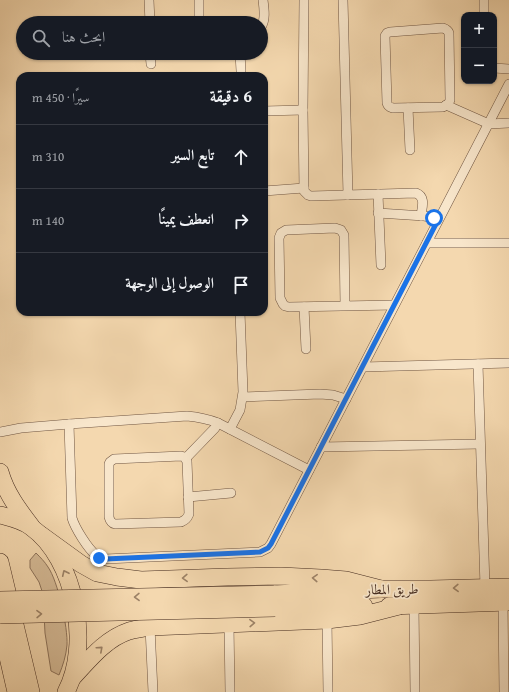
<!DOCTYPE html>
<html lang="ar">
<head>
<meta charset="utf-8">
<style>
  :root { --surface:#171b24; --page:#242831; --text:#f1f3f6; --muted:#9ea1a6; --line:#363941 }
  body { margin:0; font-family:"Gentium Book Plus",Amiri,serif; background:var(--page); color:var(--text); direction:rtl }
  .controls { position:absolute; right:12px; top:12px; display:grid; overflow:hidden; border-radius:8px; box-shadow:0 1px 3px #0004 }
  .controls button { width:36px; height:36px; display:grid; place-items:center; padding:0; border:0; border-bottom:1px solid var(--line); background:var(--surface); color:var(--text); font:20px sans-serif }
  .stop { position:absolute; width:12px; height:12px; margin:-9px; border:3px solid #1a73e8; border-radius:50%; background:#fff }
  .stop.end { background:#1a73e8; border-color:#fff; box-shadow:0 1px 4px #0008 }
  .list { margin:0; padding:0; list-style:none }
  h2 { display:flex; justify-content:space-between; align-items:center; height:52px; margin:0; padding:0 16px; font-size:17px }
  h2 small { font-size:13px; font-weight:400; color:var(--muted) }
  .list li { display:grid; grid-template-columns:26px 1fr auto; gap:12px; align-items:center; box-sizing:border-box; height:64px; padding:0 16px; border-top:1px solid var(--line) }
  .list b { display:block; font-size:15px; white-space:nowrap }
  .list em { font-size:13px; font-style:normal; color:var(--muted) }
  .icon { flex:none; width:22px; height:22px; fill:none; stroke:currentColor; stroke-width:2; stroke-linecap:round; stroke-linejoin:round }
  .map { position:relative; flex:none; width:509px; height:692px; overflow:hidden; direction:ltr }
  .search { position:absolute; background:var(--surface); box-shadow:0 1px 3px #0004; left:16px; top:16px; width:252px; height:44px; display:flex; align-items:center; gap:10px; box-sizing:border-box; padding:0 14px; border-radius:22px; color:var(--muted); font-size:15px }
  .panel { position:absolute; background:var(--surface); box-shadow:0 1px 3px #0004; left:16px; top:72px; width:252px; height:244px; border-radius:12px; direction:rtl }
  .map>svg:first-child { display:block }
  .green { fill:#d6bb97; stroke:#8d735b }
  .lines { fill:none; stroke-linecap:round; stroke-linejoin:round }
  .street-casing { stroke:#705643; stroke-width:10 }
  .highway-casing { stroke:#442b1f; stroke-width:18 }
  .street { stroke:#f8e6cb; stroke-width:9 }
  .highway { stroke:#f4d8af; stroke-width:17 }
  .highway-bridge-casing { stroke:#442b1f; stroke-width:18; stroke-linecap:butt }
  .highway-bridge { stroke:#f4d8af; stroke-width:17 }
  .oneway { stroke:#9c8267 }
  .route { stroke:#1a73e8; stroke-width:5 }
  .labels { text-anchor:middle; stroke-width:3.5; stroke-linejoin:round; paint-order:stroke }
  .street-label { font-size:14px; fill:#442b1f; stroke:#f8e6cb }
</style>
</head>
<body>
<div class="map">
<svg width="509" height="692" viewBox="0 0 509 692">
  <rect width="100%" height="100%" fill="#f4d8af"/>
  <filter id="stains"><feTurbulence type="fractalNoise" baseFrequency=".005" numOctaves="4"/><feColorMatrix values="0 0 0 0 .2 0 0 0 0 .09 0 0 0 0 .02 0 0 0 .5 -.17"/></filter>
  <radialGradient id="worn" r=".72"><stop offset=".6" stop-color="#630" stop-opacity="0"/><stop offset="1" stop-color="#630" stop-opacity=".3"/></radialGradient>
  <path class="green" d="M 36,553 C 40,557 45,562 48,567 C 58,581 68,628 67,645 C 66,656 63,665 59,675 L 51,671 L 45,633 L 43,594 L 39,582 L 30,568 L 30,560 Z"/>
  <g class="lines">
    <g class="street-casing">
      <g id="street">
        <polyline points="149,0 150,23"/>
        <path d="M 304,0 L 303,110 L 304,191 L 308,195 L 311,196 L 416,193 C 426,197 422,207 421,216"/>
        <polyline points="343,0 348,195"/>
        <polyline points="484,0 484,15"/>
        <polyline points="199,23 199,0"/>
        <path d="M 261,27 C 266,20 264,8 263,0"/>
        <path d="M 443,28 C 446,29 448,30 449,33 L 450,100 C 449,104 447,105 443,107 L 393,108 C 390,107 388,107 387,103 L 385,36 L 387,33 L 390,32 Z"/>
        <polyline points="150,53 151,64"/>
        <polyline points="240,53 241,71"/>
        <polyline points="494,68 509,69"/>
        <polyline points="446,105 489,124 509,123"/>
        <polyline points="408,108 410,150"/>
        <polyline points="264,111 303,110"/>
        <polyline points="264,191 304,188"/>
        <polyline points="378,194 381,265"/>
        <polyline points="378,213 424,216 430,217 438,220"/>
        <polyline points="427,243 509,243"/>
        <polyline points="345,305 344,235 341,230 335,228 286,230 281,233 279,238 280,298 283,304 285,306 289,307 394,305"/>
        <polyline points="304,307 306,349"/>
        <polyline points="478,364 485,587"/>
        <polyline points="363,367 509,363"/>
        <polyline points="243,397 320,394 333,395 346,399"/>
        <path d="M 69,424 L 72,518 C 75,528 88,549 96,555 C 99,558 102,558 105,559 L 260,552 L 268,548 L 271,544 L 509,84"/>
        <polyline points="230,429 240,410 243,392 240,312"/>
        <path d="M 0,432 L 21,428 L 69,424 L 187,416 C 198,417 208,419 218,423 L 309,470"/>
        <polyline points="321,447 480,444"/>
        <path d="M 181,456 L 184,457 L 187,461 L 189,514 C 187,519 185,520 181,522 L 115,524 C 111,523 110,521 109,517 L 109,464 L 110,462 L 114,459 Z"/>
        <polyline points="186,458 215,428 218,423"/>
        <polyline points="188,497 231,493"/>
        <polyline points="503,602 504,692"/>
        <polyline points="414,605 415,692"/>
        <polyline points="327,620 328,692"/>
        <polyline points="229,624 230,692"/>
        <polyline points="150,627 153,692"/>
      </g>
    </g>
    <g class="highway-casing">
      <g id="highway">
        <path d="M 0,472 C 6,493 18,509 31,526"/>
        <path d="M 0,515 C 11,518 22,520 31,527 C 76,559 91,645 66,692"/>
        <polyline points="41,535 81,564 97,573 117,577 141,580 227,577 281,576 321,578 346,580 381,589"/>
        <polyline points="0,562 31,692"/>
        <polyline points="274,594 381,589 431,589 509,587"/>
        <polyline points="389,606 509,602"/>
        <polyline points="275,608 364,606"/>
        <polyline points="0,622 16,692"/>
        <path d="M 73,677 C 89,660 105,639 129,631 C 136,629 143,628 150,627 L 327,620 L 360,616 L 399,606"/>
      </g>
    </g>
    <use href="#street" class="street"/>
    <use href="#highway" class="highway"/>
    <g class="highway-bridge-casing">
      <g id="highway-bridge">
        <polyline points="0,600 274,594"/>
        <polyline points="0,615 275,608"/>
      </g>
    </g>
    <use href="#highway-bridge" class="highway-bridge"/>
  </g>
  <defs><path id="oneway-chevron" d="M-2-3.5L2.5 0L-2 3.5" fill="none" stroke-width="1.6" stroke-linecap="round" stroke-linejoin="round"/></defs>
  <g class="oneway">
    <use href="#oneway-chevron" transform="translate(65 573) rotate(-115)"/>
    <use href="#oneway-chevron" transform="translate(185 578) rotate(178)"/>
    <use href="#oneway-chevron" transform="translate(315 578) rotate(-177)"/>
    <use href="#oneway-chevron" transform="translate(456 588) rotate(178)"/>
    <use href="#oneway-chevron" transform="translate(137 597) rotate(179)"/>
    <use href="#oneway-chevron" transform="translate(39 614) rotate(-1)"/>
    <use href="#oneway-chevron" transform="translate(252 623) rotate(-2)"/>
    <use href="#oneway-chevron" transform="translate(100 649) rotate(-42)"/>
  </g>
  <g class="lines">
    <polyline class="route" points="99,558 105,559 260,552 268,548 271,544 438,220 434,218"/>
  </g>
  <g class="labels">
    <g class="street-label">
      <text transform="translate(392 589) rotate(-1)" y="5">طريق المطار</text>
    </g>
  </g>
  <rect width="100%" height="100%" filter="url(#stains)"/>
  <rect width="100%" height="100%" fill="url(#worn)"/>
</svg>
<div class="controls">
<button>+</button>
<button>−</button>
</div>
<div class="stop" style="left:434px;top:218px"></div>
<div class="stop end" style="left:99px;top:558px"></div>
<div class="search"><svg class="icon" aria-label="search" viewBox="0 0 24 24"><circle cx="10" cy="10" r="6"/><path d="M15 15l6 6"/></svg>ابحث هنا</div>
<section class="panel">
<h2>6 دقيقة<small>سيرًا · 450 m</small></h2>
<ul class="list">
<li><svg class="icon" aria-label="ahead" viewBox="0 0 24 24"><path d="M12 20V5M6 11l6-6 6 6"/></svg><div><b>تابع السير</b></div><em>310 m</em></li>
<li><svg class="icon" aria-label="right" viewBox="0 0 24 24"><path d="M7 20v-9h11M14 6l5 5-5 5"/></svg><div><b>انعطف يمينًا</b></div><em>140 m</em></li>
<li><svg class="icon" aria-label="arrive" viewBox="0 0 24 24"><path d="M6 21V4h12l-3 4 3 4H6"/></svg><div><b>الوصول إلى الوجهة</b></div></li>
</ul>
</section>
</div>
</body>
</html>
